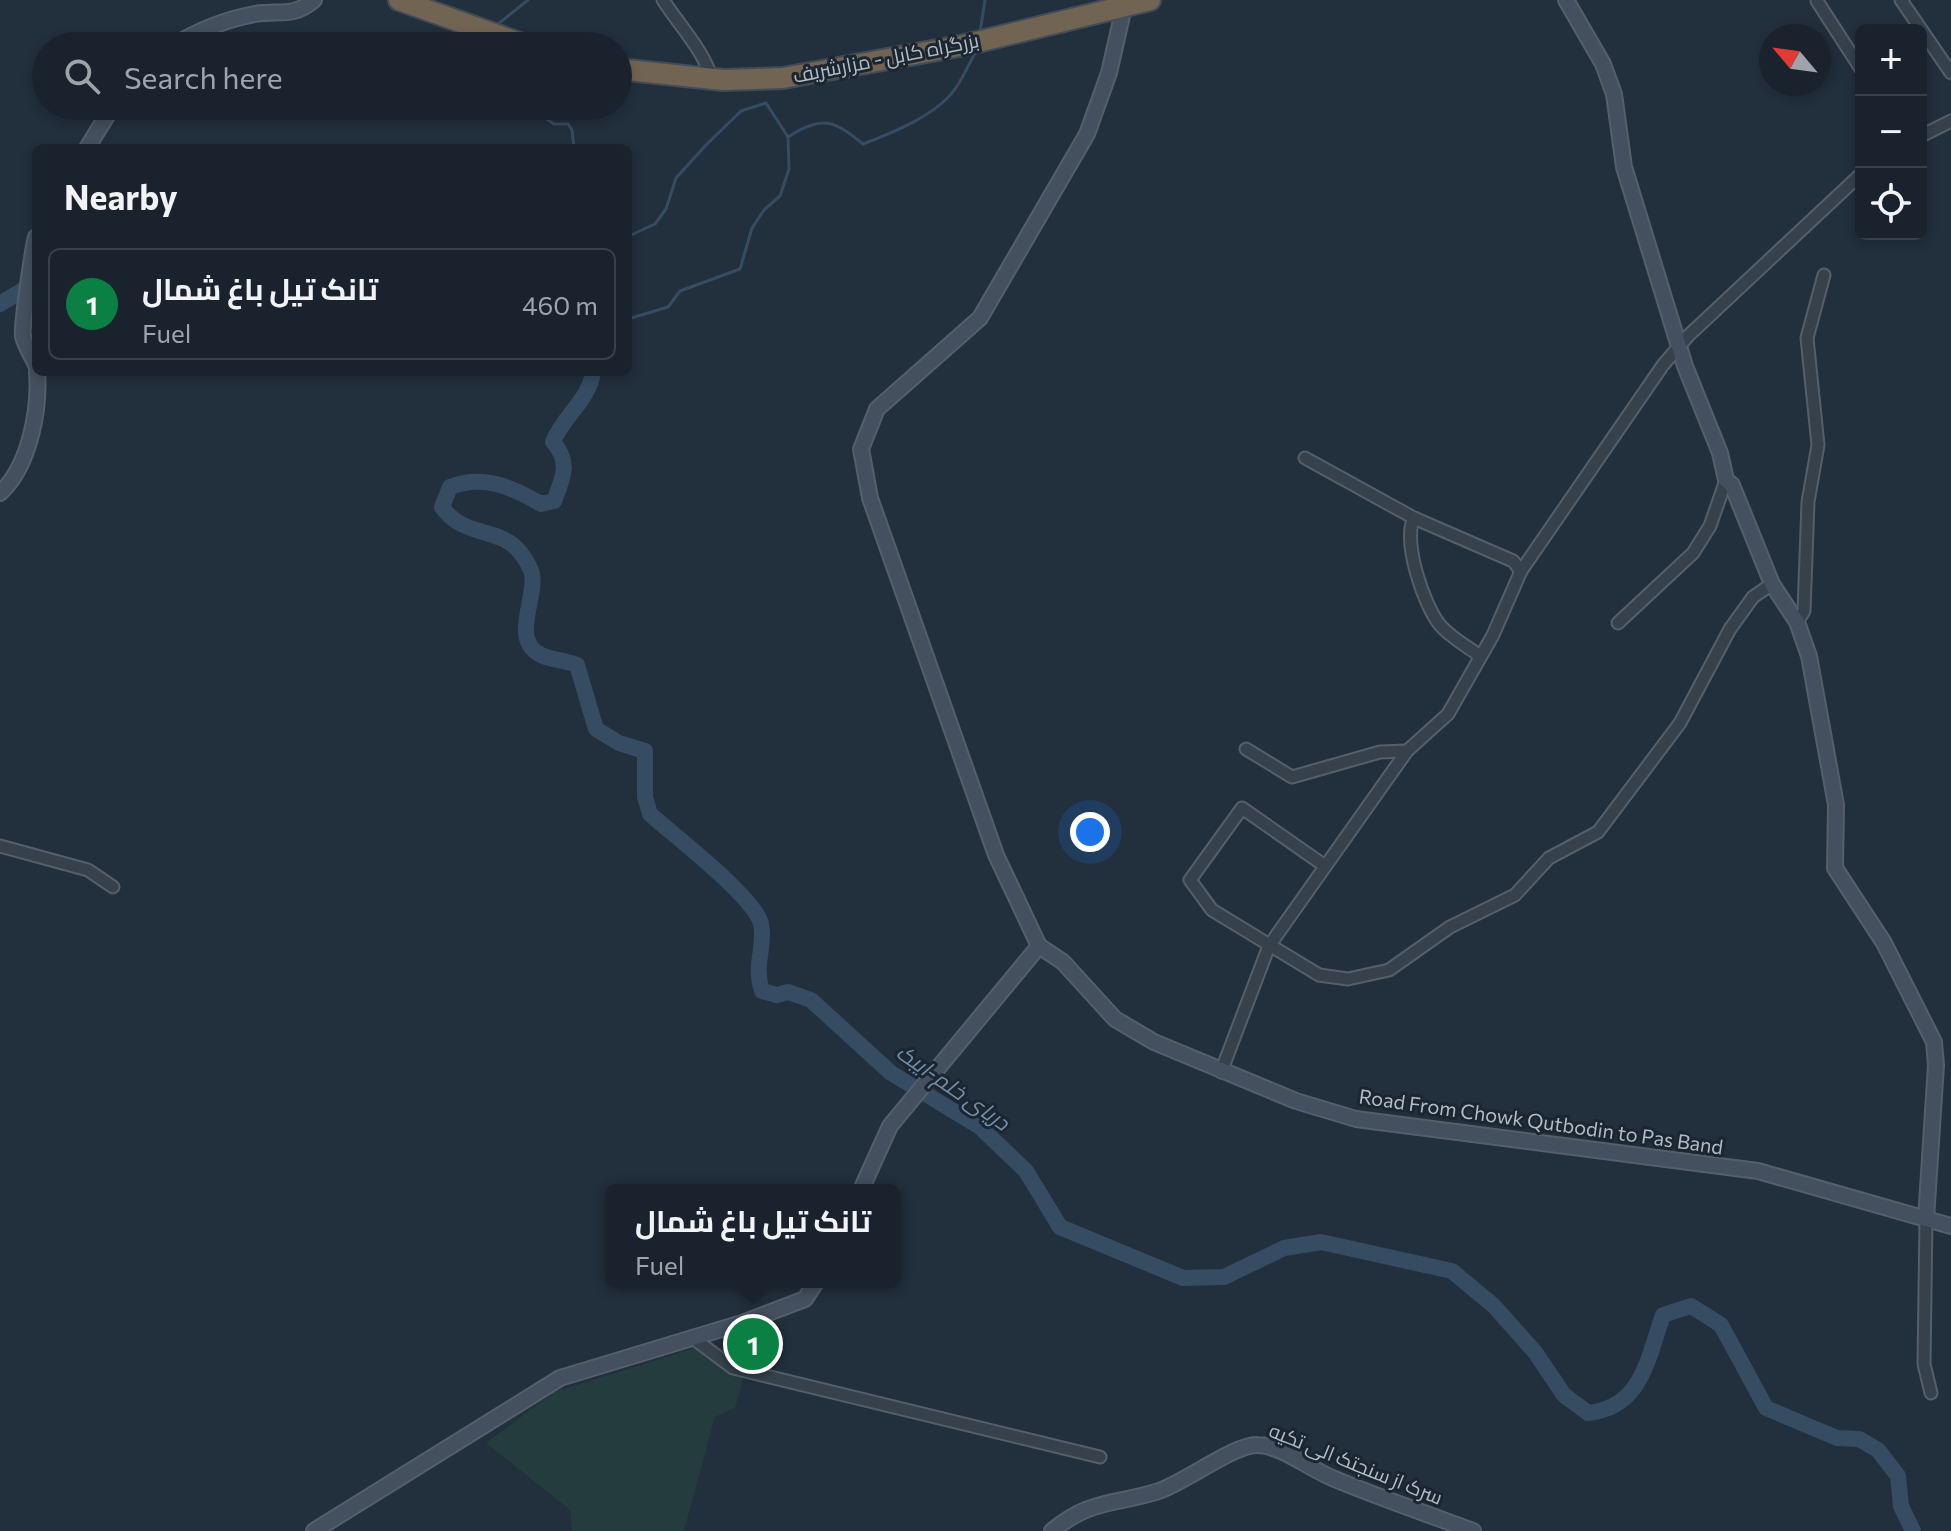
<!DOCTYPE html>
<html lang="en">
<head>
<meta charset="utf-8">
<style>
  :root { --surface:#1a232d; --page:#232b35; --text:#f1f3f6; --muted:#9fa4aa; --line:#384049; --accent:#0b8043 }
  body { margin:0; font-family:Commissioner,Cairo,sans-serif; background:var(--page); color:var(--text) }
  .controls { position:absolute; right:24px; top:24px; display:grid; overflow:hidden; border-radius:12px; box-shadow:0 4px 12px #0003 }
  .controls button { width:72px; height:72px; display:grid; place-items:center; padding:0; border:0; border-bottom:2px solid var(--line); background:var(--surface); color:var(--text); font:40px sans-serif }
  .compass { position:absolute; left:1759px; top:24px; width:72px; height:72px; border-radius:50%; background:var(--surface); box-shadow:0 4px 12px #0003; rotate:299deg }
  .you { position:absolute; left:1090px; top:832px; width:28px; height:28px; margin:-20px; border:6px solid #fff; border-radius:50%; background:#1a73e8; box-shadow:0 0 0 12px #1a73e833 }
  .badge { display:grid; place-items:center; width:52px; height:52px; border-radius:50%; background:var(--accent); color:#fff; font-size:26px; font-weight:700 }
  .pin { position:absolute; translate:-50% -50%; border:4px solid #fff; box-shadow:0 2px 8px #0006 }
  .popup { position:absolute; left:605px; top:1184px; width:296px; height:104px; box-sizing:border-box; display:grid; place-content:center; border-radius:12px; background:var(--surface); filter:drop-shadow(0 2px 6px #0005); font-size:26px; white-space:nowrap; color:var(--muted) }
  .popup b { font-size:30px; color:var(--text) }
  .popup::after { content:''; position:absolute; left:50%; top:100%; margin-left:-16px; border:16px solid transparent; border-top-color:var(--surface) }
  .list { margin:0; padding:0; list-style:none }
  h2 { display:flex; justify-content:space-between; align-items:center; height:104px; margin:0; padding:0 32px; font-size:34px }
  h2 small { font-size:26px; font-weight:400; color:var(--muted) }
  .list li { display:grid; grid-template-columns:52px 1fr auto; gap:24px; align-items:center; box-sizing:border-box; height:112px; margin:0 16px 16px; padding:0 16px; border:2px solid var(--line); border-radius:12px }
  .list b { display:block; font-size:30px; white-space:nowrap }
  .list p { margin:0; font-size:26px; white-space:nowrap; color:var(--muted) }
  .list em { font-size:26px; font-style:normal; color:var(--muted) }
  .icon { flex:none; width:44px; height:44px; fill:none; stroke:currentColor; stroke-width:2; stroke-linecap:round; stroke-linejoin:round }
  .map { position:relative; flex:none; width:1951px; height:1531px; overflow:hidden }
  .search { position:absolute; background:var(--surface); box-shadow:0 4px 12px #0003; left:32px; top:32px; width:600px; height:88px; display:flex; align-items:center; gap:20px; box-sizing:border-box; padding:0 28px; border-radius:44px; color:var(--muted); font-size:30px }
  .panel { position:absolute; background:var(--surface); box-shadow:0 4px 12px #0003; left:32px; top:144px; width:600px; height:232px; border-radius:12px }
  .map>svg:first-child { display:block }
  .green { fill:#243c3d }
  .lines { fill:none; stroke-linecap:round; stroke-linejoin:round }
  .stream { stroke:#364c63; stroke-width:3 }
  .river { stroke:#364c63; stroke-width:16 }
  .street-casing { stroke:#545f6a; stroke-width:15 }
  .secondary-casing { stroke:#545f6a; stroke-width:18 }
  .highway-casing { stroke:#414c57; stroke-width:24 }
  .street { stroke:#36414c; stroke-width:11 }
  .secondary { stroke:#44505f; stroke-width:14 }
  .highway { stroke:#726453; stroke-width:20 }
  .labels { text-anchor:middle; stroke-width:6; stroke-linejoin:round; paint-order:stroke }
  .street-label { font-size:20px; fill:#b2bcc7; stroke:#1c2631 }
  .water-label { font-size:22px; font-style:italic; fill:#718fab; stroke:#1c2631 }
</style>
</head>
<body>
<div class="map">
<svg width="1951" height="1531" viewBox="0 0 1951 1531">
  <rect width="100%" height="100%" fill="#222f3c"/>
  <polygon class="green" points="705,1345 744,1376 735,1408 715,1417 684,1531 572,1531 570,1510 486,1443 554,1392"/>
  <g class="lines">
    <g class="stream">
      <polyline points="498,24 528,0"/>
      <polyline points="980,32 985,0"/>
      <polyline points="528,106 554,124 568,124 572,130 574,148"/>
      <polyline points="628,233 631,235 655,224 666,209 676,178 706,145 741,111 766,103 788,137"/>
      <path d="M 628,319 L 668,307 L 680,291 L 740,269 L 752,228 L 764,210 L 780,196 L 789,169 L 788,137 C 822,115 834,120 863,144 C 892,133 937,115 955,89 C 963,78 969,64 976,51"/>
    </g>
    <g class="river">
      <polyline points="0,304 36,282"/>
      <path d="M 593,372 C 589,401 562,417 553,442 C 571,462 563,478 554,501 L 541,504 C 512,487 483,474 450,487 L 442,507 C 463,538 501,527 520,552 C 524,557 531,568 532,574 C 537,598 510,640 541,655 C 551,660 565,660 577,665 L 596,729 L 619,743 L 645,751 L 645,797 L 650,814 C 673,835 755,897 761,924 C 766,946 753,964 762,991 L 777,995 L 788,992 L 811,1000 L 891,1073 L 980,1127 L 1026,1171 L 1060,1227 L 1183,1278 L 1224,1277 L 1284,1248 L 1321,1242 L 1452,1271 L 1494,1306 L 1535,1352 L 1564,1395 L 1588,1413 C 1642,1407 1647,1360 1663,1315 L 1691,1306 L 1721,1325 L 1766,1408 L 1837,1438 L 1859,1439 L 1878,1450 L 1898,1476 L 1901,1506 L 1913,1531"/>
    </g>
    <g class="street-casing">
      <g id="street">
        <path d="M 663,0 C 679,25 705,52 712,80"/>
        <polyline points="1901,0 1951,73"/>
        <polyline points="1817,1 1861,69"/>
        <polyline points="1921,136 1951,121"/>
        <polyline points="1305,458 1414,518 1513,561 1521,571"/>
        <path d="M 1414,518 C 1402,541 1424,606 1440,625 C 1450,637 1468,647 1480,656"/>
        <polyline points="1797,622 1804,611 1808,502 1818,445 1807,338 1824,275"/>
        <polyline points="1618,623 1693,553 1710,526 1726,480"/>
        <polyline points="1246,749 1292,777 1380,752 1407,751"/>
        <polyline points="0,846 88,870 113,887"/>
        <polyline points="1325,866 1242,808 1190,880 1212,910 1319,975 1348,979 1389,970 1450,927 1515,895 1549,858 1598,832 1680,723 1730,629 1753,597 1772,584"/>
        <polyline points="1221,1072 1269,946 1407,751 1448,714 1493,635 1521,571 1663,365 1688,336 1861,174"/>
        <polyline points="1926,1219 1924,1364 1931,1393"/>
        <polyline points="693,1338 733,1368 1100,1457"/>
      </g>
    </g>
    <g class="secondary-casing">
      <g id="secondary">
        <polyline points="1566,0 1603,64 1614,94 1624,167 1685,366 1720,453 1726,480 1732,485 1772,584 1797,622 1809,656 1836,805 1835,868 1884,943 1934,1042 1936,1065 1926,1219"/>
        <path d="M 172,46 C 196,32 226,19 255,14 C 280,10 293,18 314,0"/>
        <polyline points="87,148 113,106"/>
        <path d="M 36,237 C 33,248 21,328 23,336 C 25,346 32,356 36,365"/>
        <path d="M 0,493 C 29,467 40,410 37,372"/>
        <polyline points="1039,946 996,855 870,498 861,449 877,409 980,318 1087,134 1109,73 1124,7"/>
        <polyline points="861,1190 890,1126 1039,946 1063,962 1115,1019 1154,1042 1296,1101 1356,1119 1758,1171 1951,1226"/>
        <polyline points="314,1531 560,1378 745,1322 805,1299 816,1282"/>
        <path d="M 1052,1531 C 1090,1499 1115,1505 1159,1491 C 1185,1482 1236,1444 1257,1445 C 1280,1445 1309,1468 1330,1477 C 1377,1497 1425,1513 1473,1531"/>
      </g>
    </g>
    <g class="highway-casing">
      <g id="highway">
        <polyline points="399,0 528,46"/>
        <polyline points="618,69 723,80 783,78 965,45 1150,0"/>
      </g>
    </g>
    <use href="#street" class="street"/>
    <use href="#secondary" class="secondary"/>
    <use href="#highway" class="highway"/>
  </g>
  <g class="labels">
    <g class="street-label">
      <text transform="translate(886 58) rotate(-11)" y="7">بزرگراه کابل - مزارشریف</text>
      <text transform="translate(1541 1122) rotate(8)" y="7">Road From Chowk Qutbodin to Pas Band</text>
      <text transform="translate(1356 1464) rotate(22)" y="7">سرک از سنجتک الی تکیه</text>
    </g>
    <g class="water-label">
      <text transform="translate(953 1087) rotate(35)" y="8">دریای خلم-ایبک</text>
    </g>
  </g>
</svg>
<div class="controls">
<button>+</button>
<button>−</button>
<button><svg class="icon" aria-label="locate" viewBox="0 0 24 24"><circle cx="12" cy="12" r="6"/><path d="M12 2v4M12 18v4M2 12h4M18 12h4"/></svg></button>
</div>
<svg class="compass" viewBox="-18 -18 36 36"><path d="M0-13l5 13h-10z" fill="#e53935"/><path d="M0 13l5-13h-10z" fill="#9fa4aa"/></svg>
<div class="you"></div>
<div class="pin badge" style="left:753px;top:1344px">1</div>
<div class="popup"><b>تانک تیل باغ شمال</b>Fuel</div>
<div class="search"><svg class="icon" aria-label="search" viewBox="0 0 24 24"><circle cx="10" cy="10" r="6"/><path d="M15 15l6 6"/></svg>Search here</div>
<section class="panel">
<h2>Nearby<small></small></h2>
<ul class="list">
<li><span class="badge">1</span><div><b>تانک تیل باغ شمال</b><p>Fuel</p></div><em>460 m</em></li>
</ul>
</section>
</div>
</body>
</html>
